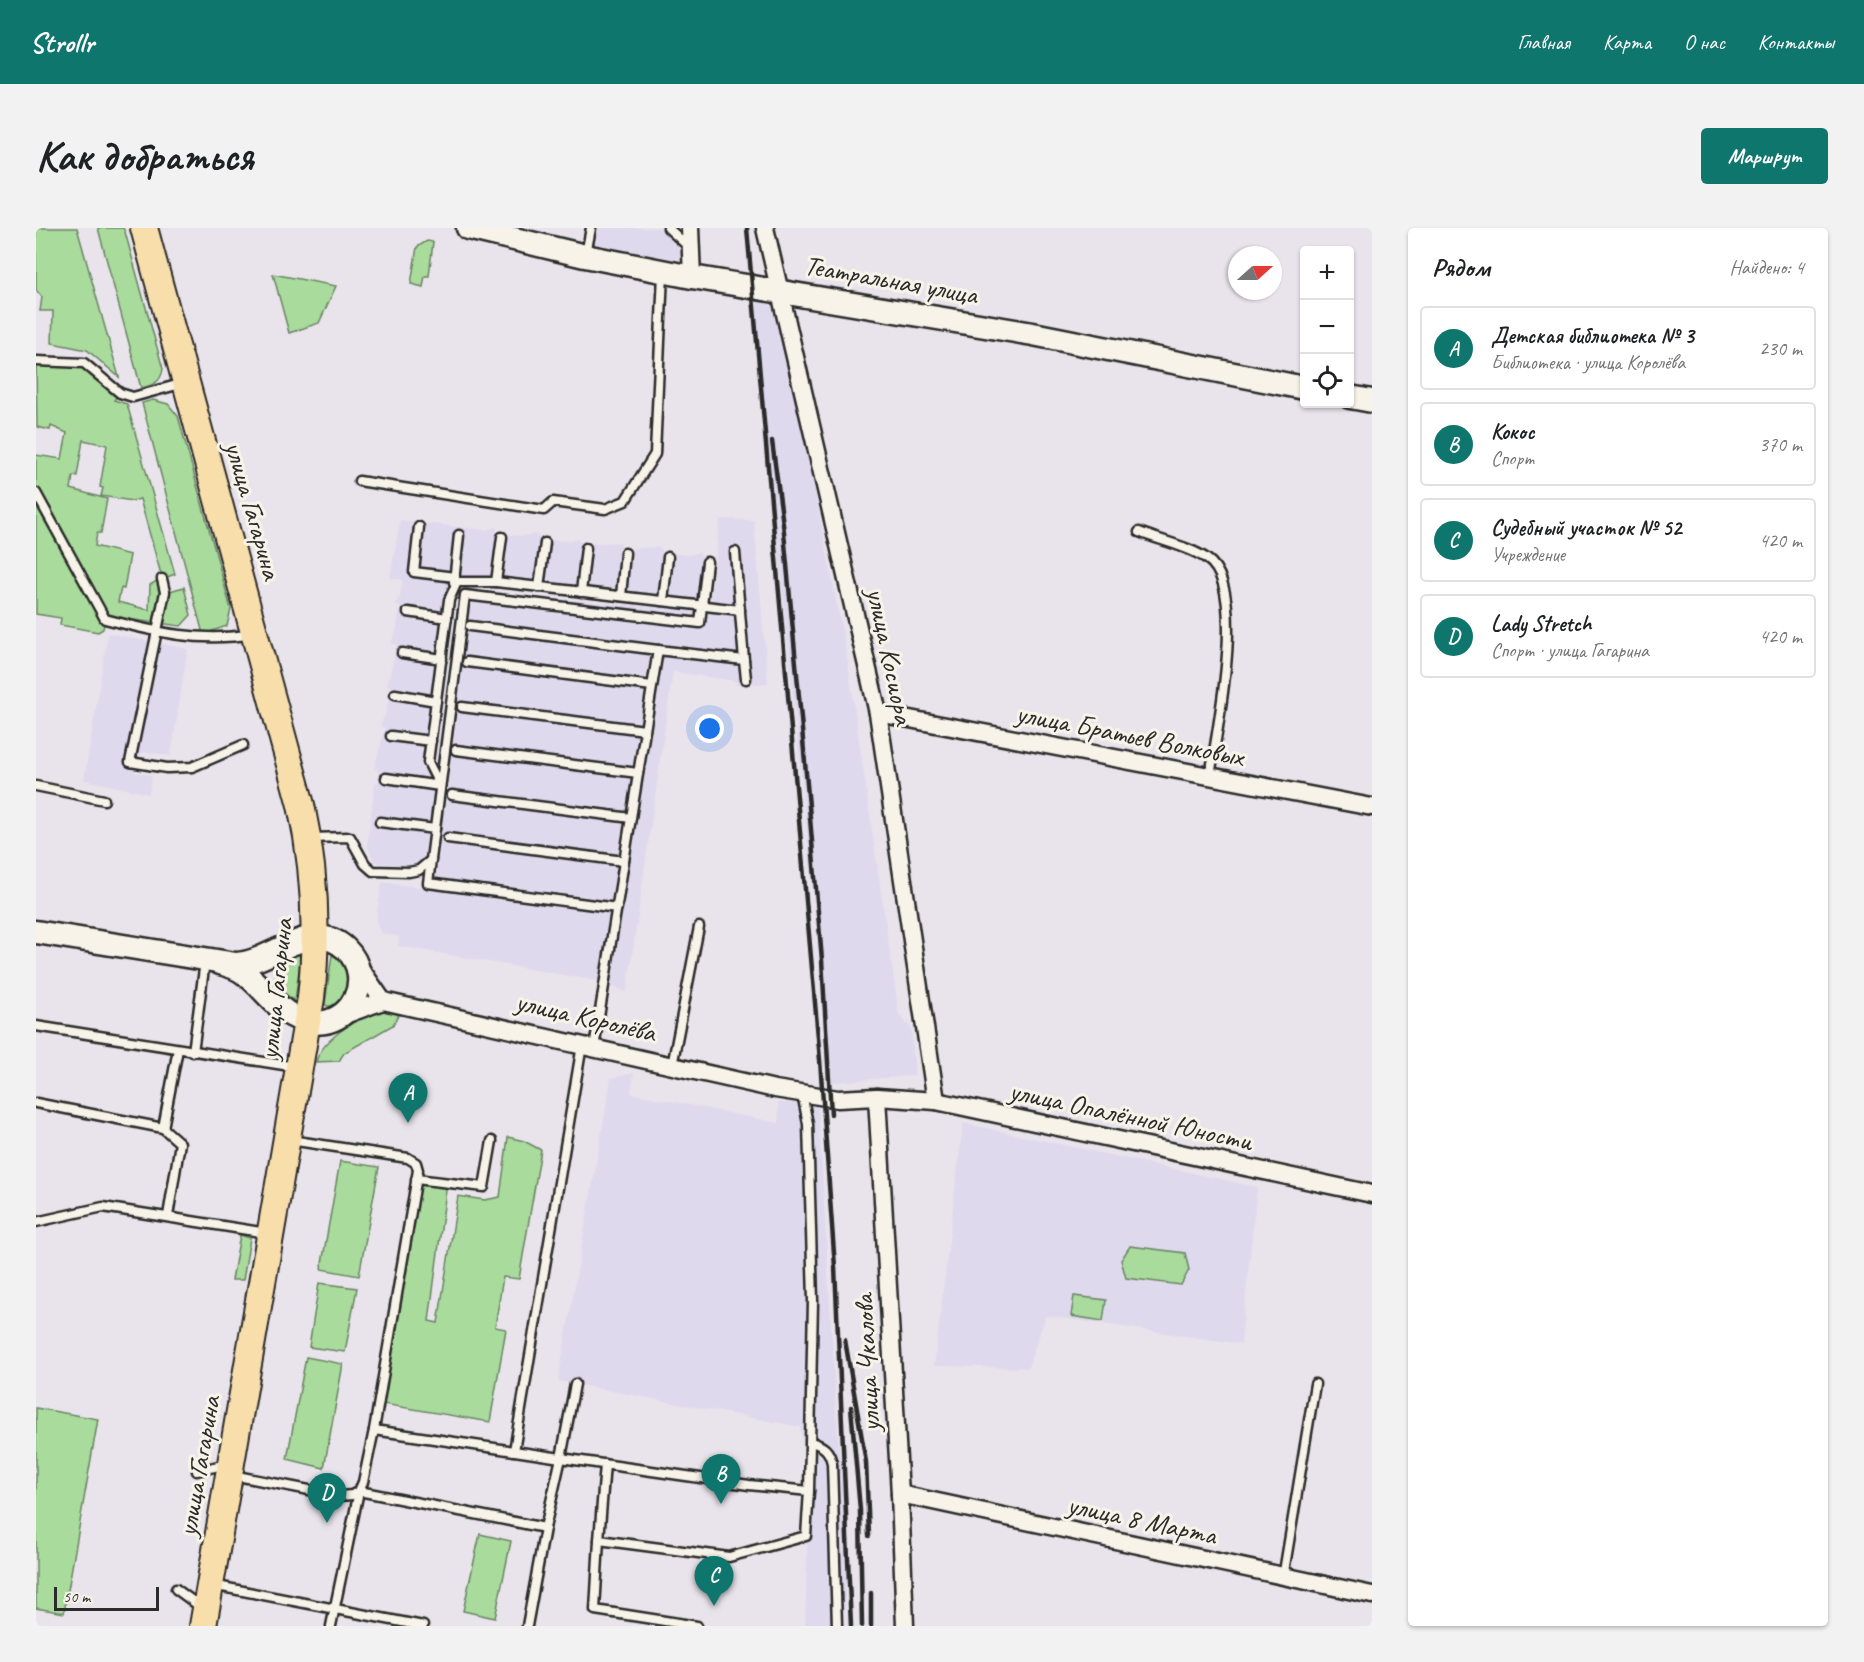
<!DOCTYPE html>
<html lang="ru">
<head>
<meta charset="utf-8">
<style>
  :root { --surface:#fff; --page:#f2f2f2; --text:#202124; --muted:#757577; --line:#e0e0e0; --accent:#0f766e }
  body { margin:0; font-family:Caveat,sans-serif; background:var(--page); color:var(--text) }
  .controls { position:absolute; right:18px; top:18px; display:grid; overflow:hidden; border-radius:6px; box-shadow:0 2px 4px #0004 }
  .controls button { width:54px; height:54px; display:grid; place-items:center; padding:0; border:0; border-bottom:2px solid var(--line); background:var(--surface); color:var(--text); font:30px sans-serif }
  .compass { position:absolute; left:1192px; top:18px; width:54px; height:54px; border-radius:50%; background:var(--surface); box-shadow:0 2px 4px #0004; rotate:69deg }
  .scale { position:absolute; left:18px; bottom:15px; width:105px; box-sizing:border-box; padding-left:6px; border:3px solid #2b2b2b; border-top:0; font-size:16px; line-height:21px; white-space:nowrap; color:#2b2b2b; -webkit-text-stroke:4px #f7f3e8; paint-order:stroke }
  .you { position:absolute; left:674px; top:501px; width:21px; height:21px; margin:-15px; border:4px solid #fff; border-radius:50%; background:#1a73e8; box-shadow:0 0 0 9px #1a73e833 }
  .badge { display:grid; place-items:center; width:39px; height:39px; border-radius:50%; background:var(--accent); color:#fff; font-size:20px; font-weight:700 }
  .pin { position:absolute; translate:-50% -50px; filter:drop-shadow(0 2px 3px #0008) }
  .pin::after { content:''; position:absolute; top:32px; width:21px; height:18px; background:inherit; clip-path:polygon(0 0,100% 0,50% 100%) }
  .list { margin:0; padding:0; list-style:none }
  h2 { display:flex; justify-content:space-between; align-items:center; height:78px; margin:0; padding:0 24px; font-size:26px }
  h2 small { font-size:20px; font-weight:400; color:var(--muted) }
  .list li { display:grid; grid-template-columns:39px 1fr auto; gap:18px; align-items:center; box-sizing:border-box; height:84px; margin:0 12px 12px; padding:0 12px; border:2px solid var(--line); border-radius:6px }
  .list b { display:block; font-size:22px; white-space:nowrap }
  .list p { margin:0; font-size:20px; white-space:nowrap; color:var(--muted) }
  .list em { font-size:20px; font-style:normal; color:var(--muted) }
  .icon { flex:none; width:33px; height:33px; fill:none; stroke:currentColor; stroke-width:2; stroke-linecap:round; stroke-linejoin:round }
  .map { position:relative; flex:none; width:1336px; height:1398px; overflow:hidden; border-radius:6px }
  header { display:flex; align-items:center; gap:36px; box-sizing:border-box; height:84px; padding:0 30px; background:var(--accent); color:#fff }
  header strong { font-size:28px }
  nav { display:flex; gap:33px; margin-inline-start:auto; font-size:21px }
  .intro { display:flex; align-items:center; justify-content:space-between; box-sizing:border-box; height:144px; padding:0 36px }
  h1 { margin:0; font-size:42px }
  .button { padding:15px 27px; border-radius:6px; background:var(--accent); color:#fff; font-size:21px; font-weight:700 }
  main { display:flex; gap:36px; padding:0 36px }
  aside { flex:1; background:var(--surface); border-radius:6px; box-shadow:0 2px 4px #0004 }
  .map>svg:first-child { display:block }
  .built { fill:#dfd9ed }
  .green { fill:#a8db9c; stroke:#6a8364; stroke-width:1.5; fill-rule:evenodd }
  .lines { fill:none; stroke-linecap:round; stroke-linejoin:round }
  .lane-casing { stroke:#2b2b2b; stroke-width:13 }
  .street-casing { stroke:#2b2b2b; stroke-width:21 }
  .secondary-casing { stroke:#2b2b2b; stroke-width:27 }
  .primary-casing { stroke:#2b2b2b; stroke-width:30 }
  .lane { stroke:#f7f3e8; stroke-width:8 }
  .street { stroke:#f7f3e8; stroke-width:16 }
  .secondary { stroke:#f7f3e8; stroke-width:22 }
  .primary { stroke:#f8deab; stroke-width:26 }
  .rail { stroke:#2b2b2b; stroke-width:4.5 }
  .labels { text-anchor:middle; stroke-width:6; stroke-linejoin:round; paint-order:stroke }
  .street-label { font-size:28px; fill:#2b2b2b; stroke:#f7f3e8 }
</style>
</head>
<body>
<header>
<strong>Strollr</strong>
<nav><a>Главная</a><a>Карта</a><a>О нас</a><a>Контакты</a></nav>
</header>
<div class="intro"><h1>Как добраться</h1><a class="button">Маршрут</a></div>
<main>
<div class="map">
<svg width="1336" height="1398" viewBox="0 0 1336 1398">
  <rect width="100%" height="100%" fill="#e9e4eb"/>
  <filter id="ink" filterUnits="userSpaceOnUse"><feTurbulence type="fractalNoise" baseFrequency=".0167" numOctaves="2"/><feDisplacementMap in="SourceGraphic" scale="12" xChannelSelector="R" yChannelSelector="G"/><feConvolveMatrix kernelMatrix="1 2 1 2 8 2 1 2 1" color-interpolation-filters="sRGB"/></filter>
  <g filter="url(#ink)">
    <g class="built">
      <polygon points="562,0 648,0 651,34 558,16"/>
      <polygon points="717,72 743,79 810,422 863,787 875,800 879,848 796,854"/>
      <polygon points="684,291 718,292 732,455 701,457 699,453 637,444 591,764 561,753 362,718 363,709 345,705 341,698 341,683 346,654 398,661 411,557 400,534 426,362 673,384"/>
      <polygon points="364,292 449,302 459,299 462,305 486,308 500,306 504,310 529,313 542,311 546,316 584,314 587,321 623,319 627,324 652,327 663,324 666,329 675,329 671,382 438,358 424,360 420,365 398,535 409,558 399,642 338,634 331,617 339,555 342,555 342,542 338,541 349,500 344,498 350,484 355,458 351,457 361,417 355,415 360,404 364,379 359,376 364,368 366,352 354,350"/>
      <polygon points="72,405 152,421 135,528 108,524 102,528 99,544 116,547 113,566 48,552"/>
      <polygon points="598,845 595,865 743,895 742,875 782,875 802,1210 812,1300 808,1398 769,1398 773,1256 764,1199 522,1153 575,850"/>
      <polygon points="927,895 1221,959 1205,1116 1010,1088 992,1140 898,1138"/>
    </g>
    <g class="green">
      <polygon points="0,0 41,0 83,149 51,122 16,115 17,83 4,83 6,69 0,62"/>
      <path d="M 62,0 L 87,0 L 89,4 L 127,141 C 125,154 118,157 105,160 Z"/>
      <polygon points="391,13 397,14 393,48 389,48 387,59 375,56 381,19"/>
      <polygon points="237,46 300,58 283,95 253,105"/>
      <path d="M 0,133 L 39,133 L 84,165 L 78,172 L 91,176 L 139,346 L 126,351 L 130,364 L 148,359 L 155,387 L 145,398 L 82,390 L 69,391 L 67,401 L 62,404 L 24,397 L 25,390 L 0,386 L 0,227 L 26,231 L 31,205 L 15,198 L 14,202 L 1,199 ZM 47,212 L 71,217 L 64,259 L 67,260 L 65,268 L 96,273 L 104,271 L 126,350 L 114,357 L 113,382 L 82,374 L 85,360 L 88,361 L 94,327 L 59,318 L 61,305 L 65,305 L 71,271 L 35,261 L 37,248 L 41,248 Z"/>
      <polygon points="117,172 132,176 142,188 195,381 191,398 167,406 106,175"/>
      <path d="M 263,724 L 264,734 L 259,773 L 243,761 C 235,741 246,732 263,724 Z"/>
      <path d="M 296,727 C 315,735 313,751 310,769 L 298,778 L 291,778 L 289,776 Z"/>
      <path d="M 350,780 L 365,782 L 357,797 L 308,825 L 303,833 L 280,834 C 286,810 327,786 350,780 Z"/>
      <polygon points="472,909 488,913 505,922 483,1051 467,1049 459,1099 470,1101 454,1194 341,1175 380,951 411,955 393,1093 402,1095 422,968 449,972 464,969"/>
      <polygon points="304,933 343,939 323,1048 285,1041"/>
      <polygon points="204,1007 214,1010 207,1052 196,1052"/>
      <polygon points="1094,1018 1149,1025 1153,1042 1145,1057 1090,1050 1085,1032"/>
      <polygon points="283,1055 321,1060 309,1124 273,1119"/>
      <polygon points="1038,1068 1070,1072 1067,1093 1035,1088"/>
      <polygon points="270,1129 307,1136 288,1240 251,1231"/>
      <polygon points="0,1180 62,1191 28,1385 0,1380"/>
      <polygon points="444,1306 475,1313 459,1390 427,1383"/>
    </g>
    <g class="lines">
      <g class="lane-casing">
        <g id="lane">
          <polyline points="632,0 654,20"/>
          <polyline points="550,26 555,0"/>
          <polyline points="0,133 48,135 84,165 97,169 148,155"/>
          <polyline points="323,253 508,282 517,274 569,281 589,273 619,226 627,45"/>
          <path d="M 0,265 L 69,391 C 119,404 164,415 216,406"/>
          <polyline points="383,299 378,344 419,349"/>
          <path d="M 1103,304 C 1122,312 1155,319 1171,331 C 1213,359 1180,504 1174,549"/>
          <polyline points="126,351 129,364 94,534 131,540 156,539 207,517"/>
          <polyline points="418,354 423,307"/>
          <polyline points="460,354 466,309"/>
          <polyline points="503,359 509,315"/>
          <polyline points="545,364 550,320"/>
          <polyline points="585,368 589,325"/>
          <polyline points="627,373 632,329"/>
          <polyline points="372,384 411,390"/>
          <polyline points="434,398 622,422 558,820"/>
          <polyline points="622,422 708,432 699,324"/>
          <polyline points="366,425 406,431"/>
          <polyline points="708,432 710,451"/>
          <polyline points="431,434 616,458"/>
          <polyline points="359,466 400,473"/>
          <polyline points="426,479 609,502"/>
          <polyline points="355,508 395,513"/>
          <polyline points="420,522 602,545"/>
          <polyline points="350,550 404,558 392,534 413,372 421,354 460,354 704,382"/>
          <polyline points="0,558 68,572"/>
          <polyline points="416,567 595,590"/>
          <polyline points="344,594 399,601"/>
          <polyline points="273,610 314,609 329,636 337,643 373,644 383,642 395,632"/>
          <polyline points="412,610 588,633"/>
          <polyline points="581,680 392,655 429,367 664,395 671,334"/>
          <polyline points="0,798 260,839"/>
          <polyline points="157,824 169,733"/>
          <polyline points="636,838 663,699"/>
          <polyline points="766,865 772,896 777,1073 773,1263"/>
          <polyline points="0,875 127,900"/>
          <polyline points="380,951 448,959 456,913"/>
          <polyline points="132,988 144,915 127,900 142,821"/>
          <polyline points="0,994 67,979 231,1005"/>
          <polyline points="338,1202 525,1230 539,1156"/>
          <path d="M 775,1214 C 788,1218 793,1222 796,1235 L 801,1398"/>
          <polyline points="478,1223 546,817"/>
          <polyline points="161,1243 191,1236"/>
          <polyline points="196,1247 304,1268 316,1267 323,1263 327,1254 338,1202 382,942 380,935 372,930 254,912"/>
          <polyline points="509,1300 525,1230 713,1257 773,1263 770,1308 693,1329 563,1312 569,1236"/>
          <polyline points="563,1312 559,1382 661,1398"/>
          <polyline points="1247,1350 1279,1156"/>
          <polyline points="176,1357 387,1398"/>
          <polyline points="140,1361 166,1380"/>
          <polyline points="295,1398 323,1263 509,1300 491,1398"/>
        </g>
      </g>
      <g class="street-casing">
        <g id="street">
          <polyline points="654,0 656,49"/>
          <polyline points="729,0 842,485 900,873"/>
          <polyline points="842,485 1336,579"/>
          <polyline points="322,737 347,773"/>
          <polyline points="347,773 739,861 802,871 841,869 900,873 1336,966"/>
          <polyline points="306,788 347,773"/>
          <polyline points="841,869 864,1266 869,1398"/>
          <polyline points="864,1266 1336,1367"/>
        </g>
      </g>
      <g class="secondary-casing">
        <g id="secondary">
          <polyline points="432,0 549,28 656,49 997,106 1268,160"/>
          <polyline points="1314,169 1336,173"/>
          <path d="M 0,704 L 200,736 C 236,735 275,688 310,721 C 340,750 315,801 274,794 C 242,789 230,759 205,743 C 199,739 191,737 184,735"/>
        </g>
      </g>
      <g class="primary-casing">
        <path id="primary" d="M 108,0 L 265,577 C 279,641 282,705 275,770 L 167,1398"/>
      </g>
      <use href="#lane" class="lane"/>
      <use href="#street" class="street"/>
      <use href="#secondary" class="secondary"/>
      <use href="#primary" class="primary"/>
      <g class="rail">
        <polyline points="711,0 784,832 799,1039 815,1398"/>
        <polyline points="736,213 748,304 773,578 786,732 795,886"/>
        <polyline points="809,1112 830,1234 833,1308"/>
        <polyline points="815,1179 824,1282 826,1398"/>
        <polyline points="835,1365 835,1398"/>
      </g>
    </g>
  </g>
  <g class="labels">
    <g class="street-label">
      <text transform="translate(855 51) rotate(10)" y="10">Театральная улица</text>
      <text transform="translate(218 282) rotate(74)" y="10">улица Гагарина</text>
      <text transform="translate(855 428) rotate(78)" y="10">улица Косиора</text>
      <text transform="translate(1094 506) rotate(11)" y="10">улица Братьев Волковых</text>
      <text transform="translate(239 761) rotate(-84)" y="10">улица Гагарина</text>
      <text transform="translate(550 788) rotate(13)" y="10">улица Королёва</text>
      <text transform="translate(1095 887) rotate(12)" y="10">улица Опалённой Юности</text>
      <text transform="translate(830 1135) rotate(-93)" y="10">улица Чкалова</text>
      <text transform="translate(162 1238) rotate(-80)" y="10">улица Гагарина</text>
      <text transform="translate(1106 1291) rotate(12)" y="10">улица 8 Марта</text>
    </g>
  </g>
</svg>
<div class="controls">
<button>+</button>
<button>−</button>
<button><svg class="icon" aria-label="locate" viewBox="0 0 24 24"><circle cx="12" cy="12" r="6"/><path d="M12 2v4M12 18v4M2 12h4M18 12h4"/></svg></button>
</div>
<svg class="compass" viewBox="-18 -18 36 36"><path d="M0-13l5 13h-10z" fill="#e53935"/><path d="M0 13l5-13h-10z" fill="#757577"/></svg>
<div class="scale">50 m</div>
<div class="you"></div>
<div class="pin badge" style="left:372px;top:895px">A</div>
<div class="pin badge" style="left:685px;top:1276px">B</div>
<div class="pin badge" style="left:678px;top:1378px">C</div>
<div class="pin badge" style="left:291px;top:1295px">D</div>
</div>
<aside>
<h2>Рядом<small>Найдено: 4</small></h2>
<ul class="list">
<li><span class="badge">A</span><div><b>Детская библиотека № 3</b><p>Библиотека · улица Королёва</p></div><em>230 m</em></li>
<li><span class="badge">B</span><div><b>Кокос</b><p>Спорт</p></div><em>370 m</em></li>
<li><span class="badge">C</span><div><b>Судебный участок № 52</b><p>Учреждение</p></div><em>420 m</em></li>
<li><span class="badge">D</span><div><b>Lady Stretch</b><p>Спорт · улица Гагарина</p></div><em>420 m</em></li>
</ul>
</aside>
</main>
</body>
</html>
